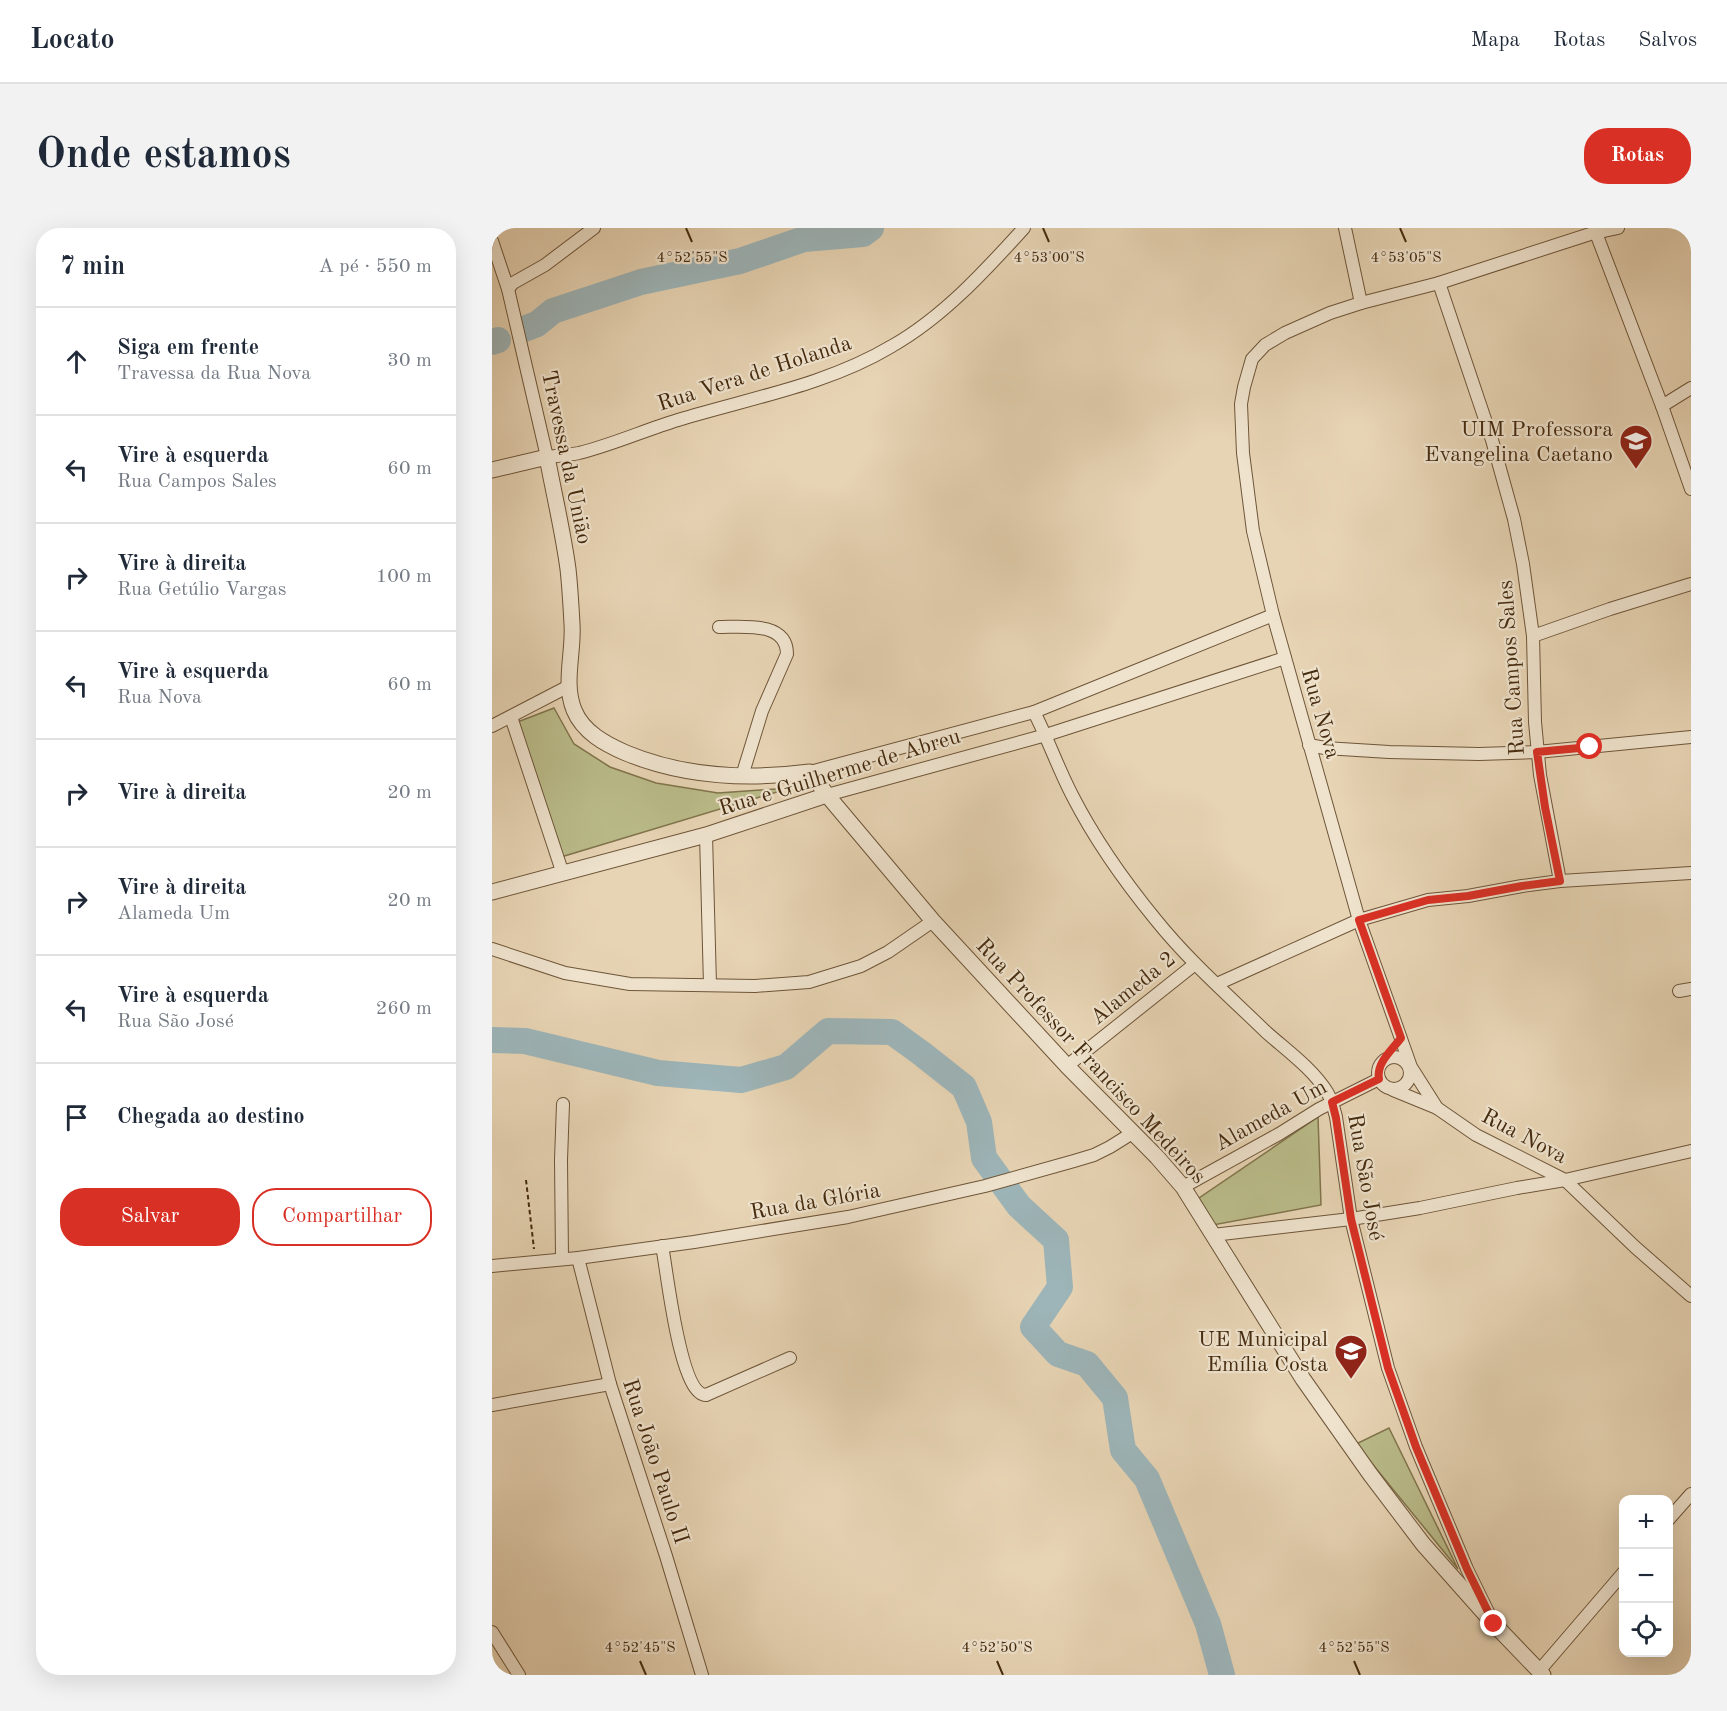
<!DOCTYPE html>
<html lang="pt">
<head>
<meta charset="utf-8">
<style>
  :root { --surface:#fff; --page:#f2f2f3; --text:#1f2937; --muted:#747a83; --line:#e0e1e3; --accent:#d93025 }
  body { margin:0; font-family:"Old Standard TT",serif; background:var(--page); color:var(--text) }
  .controls { position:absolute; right:18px; bottom:18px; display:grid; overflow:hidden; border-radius:12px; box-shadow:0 6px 24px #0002 }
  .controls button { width:54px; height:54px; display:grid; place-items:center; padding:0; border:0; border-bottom:2px solid var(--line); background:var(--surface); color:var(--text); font:30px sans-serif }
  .stop { position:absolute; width:18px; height:18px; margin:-14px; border:4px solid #d93025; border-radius:50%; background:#fff }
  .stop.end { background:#d93025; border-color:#fff; box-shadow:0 2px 6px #0008 }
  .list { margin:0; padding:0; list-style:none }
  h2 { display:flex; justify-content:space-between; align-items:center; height:78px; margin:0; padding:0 24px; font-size:26px }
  h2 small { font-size:20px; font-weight:400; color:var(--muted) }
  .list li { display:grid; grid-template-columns:39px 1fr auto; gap:18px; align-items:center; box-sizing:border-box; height:108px; padding:0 24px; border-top:2px solid var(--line) }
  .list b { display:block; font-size:22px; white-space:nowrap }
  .list p { margin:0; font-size:20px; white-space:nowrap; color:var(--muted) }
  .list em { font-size:20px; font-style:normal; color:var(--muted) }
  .actions { display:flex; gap:12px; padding:18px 24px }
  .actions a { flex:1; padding:14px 0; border:2px solid var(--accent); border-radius:24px; text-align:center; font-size:21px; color:var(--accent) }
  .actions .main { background:var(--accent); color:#fff }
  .icon { flex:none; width:33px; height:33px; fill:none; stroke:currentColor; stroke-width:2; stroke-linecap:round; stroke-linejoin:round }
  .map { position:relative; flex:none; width:1199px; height:1447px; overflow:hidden; border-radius:24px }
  header { display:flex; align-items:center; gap:36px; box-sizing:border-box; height:84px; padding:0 30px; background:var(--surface); border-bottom:2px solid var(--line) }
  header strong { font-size:28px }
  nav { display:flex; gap:33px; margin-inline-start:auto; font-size:21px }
  .intro { display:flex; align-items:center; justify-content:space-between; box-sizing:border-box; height:144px; padding:0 36px }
  h1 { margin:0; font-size:42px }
  .button { padding:15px 27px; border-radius:24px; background:var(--accent); color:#fff; font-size:21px; font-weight:700 }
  main { display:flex; gap:36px; padding:0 36px }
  aside { flex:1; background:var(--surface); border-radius:24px; box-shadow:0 6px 24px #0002 }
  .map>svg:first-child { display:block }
  .green { fill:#babc8a; stroke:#80744c; stroke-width:1.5 }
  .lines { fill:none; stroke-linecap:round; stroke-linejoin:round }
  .river { stroke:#9db5b9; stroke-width:26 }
  .minor-casing { stroke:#6e5538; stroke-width:14 }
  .tertiary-casing { stroke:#6e5538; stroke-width:17 }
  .path { stroke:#452b0f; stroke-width:2; stroke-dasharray:4.5 3; stroke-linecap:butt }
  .minor { stroke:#efe3ce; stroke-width:12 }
  .tertiary { stroke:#efe3ce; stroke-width:15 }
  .route { stroke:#d93025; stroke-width:8 }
  .ticks { fill:none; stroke:#452b0f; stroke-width:2 }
  .labels { text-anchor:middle; stroke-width:4.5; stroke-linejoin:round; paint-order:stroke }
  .street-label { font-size:22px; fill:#452b0f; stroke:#efe3ce }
  .poi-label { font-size:22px; fill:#452b0f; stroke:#efe3ce; text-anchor:end }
  .ticks-label { font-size:15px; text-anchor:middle; fill:#452b0f; stroke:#efe3ce; stroke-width:4.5; stroke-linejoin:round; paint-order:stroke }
</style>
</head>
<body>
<header>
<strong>Locato</strong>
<nav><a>Mapa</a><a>Rotas</a><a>Salvos</a></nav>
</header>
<div class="intro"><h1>Onde estamos</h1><a class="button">Rotas</a></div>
<main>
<aside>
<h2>7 min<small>A pé · 550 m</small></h2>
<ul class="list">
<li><svg class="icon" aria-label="ahead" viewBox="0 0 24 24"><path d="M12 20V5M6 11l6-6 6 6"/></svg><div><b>Siga em frente</b><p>Travessa da Rua Nova</p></div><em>30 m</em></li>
<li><svg class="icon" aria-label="left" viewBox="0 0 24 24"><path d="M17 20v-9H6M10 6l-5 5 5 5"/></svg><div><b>Vire à esquerda</b><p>Rua Campos Sales</p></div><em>60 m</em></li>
<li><svg class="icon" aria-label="right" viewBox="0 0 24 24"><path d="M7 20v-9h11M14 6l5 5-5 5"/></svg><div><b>Vire à direita</b><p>Rua Getúlio Vargas</p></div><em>100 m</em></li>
<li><svg class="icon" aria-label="left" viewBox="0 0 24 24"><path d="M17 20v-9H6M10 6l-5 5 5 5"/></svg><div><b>Vire à esquerda</b><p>Rua Nova</p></div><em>60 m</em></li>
<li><svg class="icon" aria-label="right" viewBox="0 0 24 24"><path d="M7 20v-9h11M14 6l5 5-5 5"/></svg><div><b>Vire à direita</b></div><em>20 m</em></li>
<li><svg class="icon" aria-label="right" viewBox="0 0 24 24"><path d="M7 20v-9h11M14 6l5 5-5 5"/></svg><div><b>Vire à direita</b><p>Alameda Um</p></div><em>20 m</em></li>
<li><svg class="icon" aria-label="left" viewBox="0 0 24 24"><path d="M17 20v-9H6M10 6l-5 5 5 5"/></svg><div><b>Vire à esquerda</b><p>Rua São José</p></div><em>260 m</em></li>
<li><svg class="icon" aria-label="arrive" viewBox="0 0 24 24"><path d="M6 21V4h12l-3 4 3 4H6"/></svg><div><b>Chegada ao destino</b></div></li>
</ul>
<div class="actions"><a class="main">Salvar</a><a>Compartilhar</a></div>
</aside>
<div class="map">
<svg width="1199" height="1447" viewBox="0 0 1199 1447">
  <rect width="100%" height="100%" fill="#e7d4b4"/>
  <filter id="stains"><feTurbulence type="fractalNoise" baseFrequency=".00333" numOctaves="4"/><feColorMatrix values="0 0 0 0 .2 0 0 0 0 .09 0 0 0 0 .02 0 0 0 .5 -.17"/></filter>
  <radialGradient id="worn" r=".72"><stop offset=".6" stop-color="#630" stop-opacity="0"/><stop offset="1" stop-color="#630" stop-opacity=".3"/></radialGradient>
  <g class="green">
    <polygon points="62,480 82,516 118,539 164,555 226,565 298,560 69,629 23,495"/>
    <polygon points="826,889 829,977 721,997 707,970"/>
    <polygon points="897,1200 966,1341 864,1216"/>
  </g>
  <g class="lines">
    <g class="river">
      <polyline points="32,101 45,96 61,83 149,54 248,33 312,11 371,6 379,0"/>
      <polyline points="0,114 6,112"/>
      <polyline points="0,812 33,813 166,845 249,852 294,839 336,803 400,804 429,825 472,859 487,894 492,930 527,978 564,1012 568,1059 541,1099 566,1126 595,1136 623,1170 631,1222 655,1251 716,1396 730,1447"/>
    </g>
    <g class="minor-casing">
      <g id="minor">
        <polyline points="853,0 869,75"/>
        <polyline points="1126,0 1098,6 947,55 869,75 838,85 793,105 773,117 760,131 752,159 749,176 751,225 761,303 781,387 867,692 919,839 945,880 984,907 1073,952 1143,1019 1199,1068"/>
        <polyline points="1104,5 1170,178 1199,261"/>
        <path d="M 0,13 L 16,61 L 55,229 C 65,228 77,227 87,225 C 120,217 153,202 186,192 C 258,170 335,157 400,118 C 451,89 493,43 532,0"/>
        <polyline points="947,55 1000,212 1022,291 1031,336 1041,408 1043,494 1048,547 1068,653"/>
        <polyline points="16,61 21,55 53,37 102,0"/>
        <polyline points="1170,178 1199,160"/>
        <path d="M 227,399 C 250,399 295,393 295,426 L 270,483 L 250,548"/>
        <polyline points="1041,408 1118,381 1199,356"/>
        <path d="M 542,484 C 556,511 566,540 580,567 C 603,612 632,653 664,692 C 697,733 736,767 773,803 C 794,822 820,840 835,864 C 840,872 842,881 844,889 L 859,991 L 896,1140 L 924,1219 L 975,1341 L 996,1384"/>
        <polyline points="19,489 71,646"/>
        <polyline points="0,498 77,458"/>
        <polyline points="817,517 833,520 897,524 987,526 1045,524 1199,509"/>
        <polyline points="318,544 542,484 781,387"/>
        <polyline points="335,567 554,507 793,430"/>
        <polyline points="214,607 218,757"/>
        <polyline points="0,721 73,745 138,756 263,758 317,754 369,738 396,724 441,693"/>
        <polyline points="725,756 867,692 936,672 976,668 1030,658 1068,653 1199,645"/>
        <polyline points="1187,763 1199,761"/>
        <circle cx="902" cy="845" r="16"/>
        <polyline points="575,838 703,736"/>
        <polyline points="901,862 945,880"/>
        <polyline points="691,959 787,906 827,881 887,851"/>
        <polyline points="721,1007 859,991 928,980 1025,960 1073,952 1199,923"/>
        <path d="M 170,1018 C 175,1041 187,1166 214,1167 L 298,1130"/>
        <polyline points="86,1030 118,1156 174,1328 210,1447"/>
        <polyline points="70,1031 69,932 71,876"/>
        <polyline points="0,1038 86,1030 202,1014 356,989 493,958 582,933 602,927 618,919 642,904"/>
        <polyline points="0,1177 118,1156"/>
        <polyline points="1176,1292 1199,1266"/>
        <polyline points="0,1404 27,1447"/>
        <polyline points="1047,1443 1132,1344"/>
      </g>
    </g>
    <g class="tertiary-casing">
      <g id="tertiary">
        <path d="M 0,242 L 55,229 C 62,266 71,304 76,341 C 78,359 79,378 80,396 C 82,424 71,455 82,482 C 91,504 113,516 134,525 C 192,549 256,552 318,544 L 335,567 L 441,693 L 575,838 L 665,929 L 691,959 L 811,1151 L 878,1246 L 931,1316 L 1002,1396 L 1051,1447"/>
        <polyline points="0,664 214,607 335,567"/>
      </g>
    </g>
    <polyline class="path" points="34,952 42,1021"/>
    <use href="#minor" class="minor"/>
    <use href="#tertiary" class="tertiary"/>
  </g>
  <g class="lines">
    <path class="route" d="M 1002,1396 L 975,1341 L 924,1219 L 896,1140 L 859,991 L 844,890 L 840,874 L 887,851 C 884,835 900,822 909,810 L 867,692 L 936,672 L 976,668 L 1030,658 L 1068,653 L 1053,579 L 1045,524 L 1098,519"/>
  </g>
  <path class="ticks" d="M 194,0 L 200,14M 551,0 L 557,14M 908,0 L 914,14M 148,1433 L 154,1447M 505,1433 L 511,1447M 862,1433 L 868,1447"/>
  <defs>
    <g id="school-pin" transform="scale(1.725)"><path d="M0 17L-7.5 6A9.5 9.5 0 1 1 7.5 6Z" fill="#8f2418" stroke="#efe3ce"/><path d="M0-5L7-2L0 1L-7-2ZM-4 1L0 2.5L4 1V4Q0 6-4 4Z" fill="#fff"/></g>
  </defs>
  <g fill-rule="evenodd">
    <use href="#school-pin" x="1144" y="213"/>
    <use href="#school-pin" x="859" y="1123"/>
  </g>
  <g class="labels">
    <g class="street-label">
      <text transform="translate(262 144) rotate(-18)" y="8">Rua Vera de Holanda</text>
      <text transform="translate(76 229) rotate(78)" y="8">Travessa da União</text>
      <text transform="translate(1018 440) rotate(-94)" y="8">Rua Campos Sales</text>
      <text transform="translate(830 485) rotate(74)" y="8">Rua Nova</text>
      <text transform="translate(347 543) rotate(-17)" y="8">Rua e Guilherme de Abreu</text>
      <text transform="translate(640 759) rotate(-39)" y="8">Alameda 2</text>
      <text transform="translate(600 832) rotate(47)" y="8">Rua Professor Francisco Medeiros</text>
      <text transform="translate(778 886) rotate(-29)" y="8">Alameda Um</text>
      <text transform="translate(1033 907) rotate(28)" y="8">Rua Nova</text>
      <text transform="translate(875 949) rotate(80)" y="8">Rua São José</text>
      <text transform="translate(323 972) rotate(-10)" y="8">Rua da Glória</text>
      <text transform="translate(165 1233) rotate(72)" y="8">Rua João Paulo II</text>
    </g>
    <g class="poi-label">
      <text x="1121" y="208">UIM Professora<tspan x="1121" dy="25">Evangelina Caetano</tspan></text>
      <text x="836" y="1118">UE Municipal<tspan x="836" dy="25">Emília Costa</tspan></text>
    </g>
  </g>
  <g class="ticks-label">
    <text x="200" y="34">4°52'55"S</text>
    <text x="557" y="34">4°53'00"S</text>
    <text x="914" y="34">4°53'05"S</text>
    <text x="148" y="1424">4°52'45"S</text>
    <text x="505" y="1424">4°52'50"S</text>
    <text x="862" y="1424">4°52'55"S</text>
  </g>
  <rect width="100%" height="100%" filter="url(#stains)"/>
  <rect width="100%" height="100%" fill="url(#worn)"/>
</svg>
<div class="controls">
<button>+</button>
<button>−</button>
<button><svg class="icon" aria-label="locate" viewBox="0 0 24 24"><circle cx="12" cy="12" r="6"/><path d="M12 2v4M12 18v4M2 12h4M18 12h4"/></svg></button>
</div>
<div class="stop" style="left:1098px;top:519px"></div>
<div class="stop end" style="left:1002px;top:1396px"></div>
</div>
</main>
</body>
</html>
